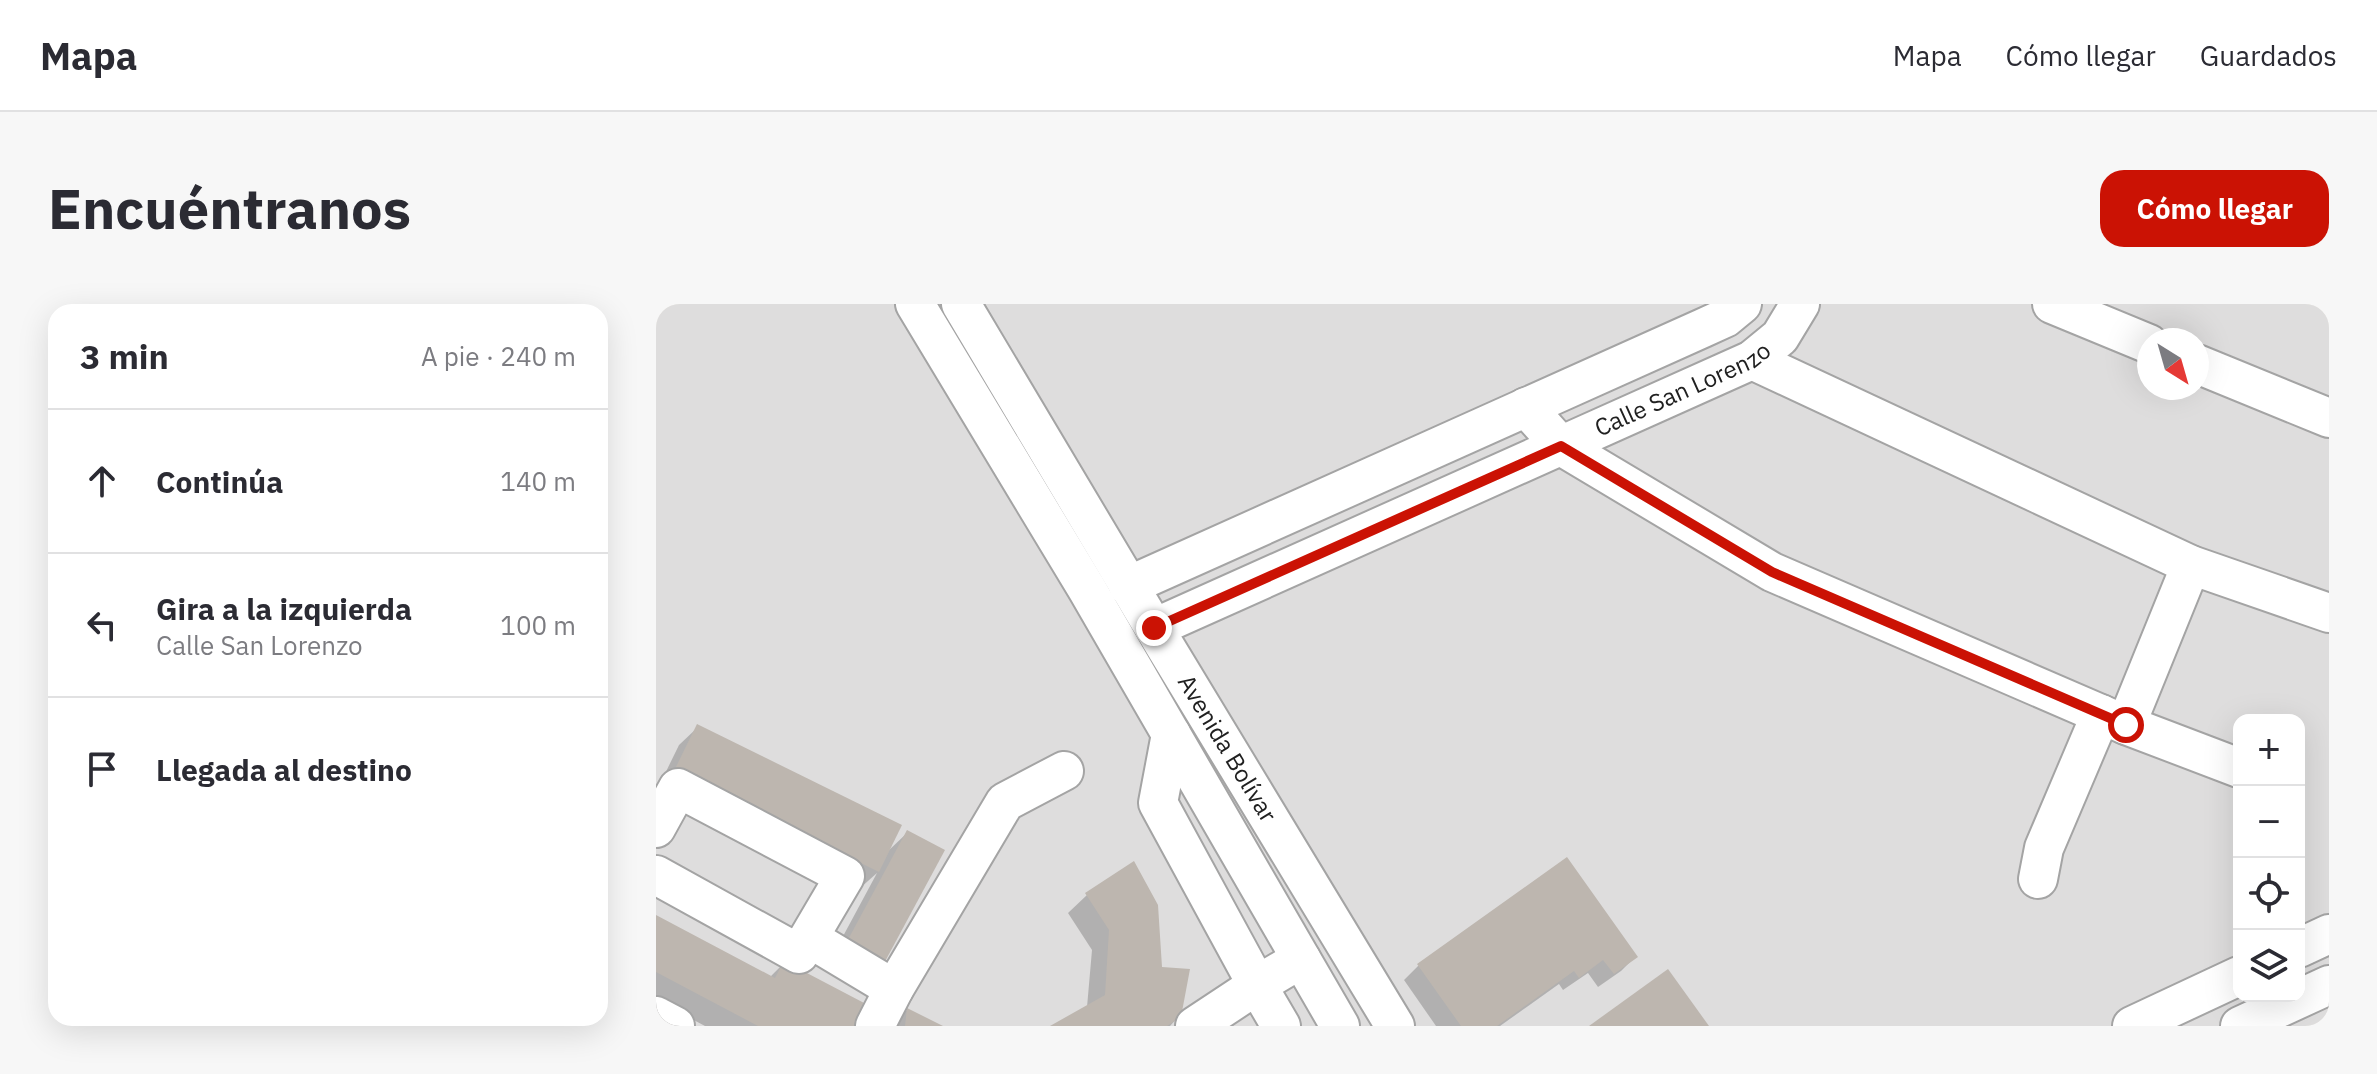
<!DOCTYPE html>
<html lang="es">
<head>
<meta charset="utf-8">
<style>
  :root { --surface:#fff; --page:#f7f7f7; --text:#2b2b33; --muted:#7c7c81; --line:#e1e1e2; --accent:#cb1204 }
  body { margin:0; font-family:"IBM Plex Sans",sans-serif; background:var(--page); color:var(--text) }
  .controls { position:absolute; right:24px; bottom:24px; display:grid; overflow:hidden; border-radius:16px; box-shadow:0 8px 32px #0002 }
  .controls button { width:72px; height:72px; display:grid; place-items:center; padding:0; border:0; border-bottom:2px solid var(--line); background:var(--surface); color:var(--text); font:40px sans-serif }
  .compass { position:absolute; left:1481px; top:24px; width:72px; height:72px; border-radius:50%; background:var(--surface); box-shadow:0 8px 32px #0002; rotate:143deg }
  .stop { position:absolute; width:24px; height:24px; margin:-18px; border:6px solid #cb1204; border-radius:50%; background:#fff }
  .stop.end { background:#cb1204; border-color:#fff; box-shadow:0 2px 8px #0008 }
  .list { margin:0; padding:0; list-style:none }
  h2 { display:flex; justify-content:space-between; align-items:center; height:104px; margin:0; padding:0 32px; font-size:34px }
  h2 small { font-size:26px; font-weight:400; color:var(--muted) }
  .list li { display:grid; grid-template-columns:52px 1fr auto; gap:24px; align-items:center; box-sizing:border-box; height:144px; padding:0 32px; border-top:2px solid var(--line) }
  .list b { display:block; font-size:30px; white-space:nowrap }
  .list p { margin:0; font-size:26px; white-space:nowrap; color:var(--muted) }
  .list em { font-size:26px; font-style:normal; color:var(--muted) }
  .icon { flex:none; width:44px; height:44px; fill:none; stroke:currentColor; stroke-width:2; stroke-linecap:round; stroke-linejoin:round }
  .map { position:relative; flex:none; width:1673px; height:722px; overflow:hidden; border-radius:24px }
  header { display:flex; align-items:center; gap:48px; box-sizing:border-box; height:112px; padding:0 40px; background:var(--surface); border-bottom:2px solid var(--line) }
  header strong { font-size:38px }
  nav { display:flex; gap:44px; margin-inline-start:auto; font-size:28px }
  .intro { display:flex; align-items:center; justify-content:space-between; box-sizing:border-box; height:192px; padding:0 48px }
  h1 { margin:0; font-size:56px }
  .button { padding:20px 36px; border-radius:24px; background:var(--accent); color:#fff; font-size:28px; font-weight:700 }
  main { display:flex; gap:48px; padding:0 48px }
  aside { flex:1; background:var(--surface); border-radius:24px; box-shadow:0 8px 32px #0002 }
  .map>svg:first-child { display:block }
  .residential { fill:#dedddd; fill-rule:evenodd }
  .shadow { fill:#0003 }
  .building { fill:#bdb6af }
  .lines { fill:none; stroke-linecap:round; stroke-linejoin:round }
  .minor-casing { stroke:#a4a4a4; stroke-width:42 }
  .minor { stroke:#fff; stroke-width:38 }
  .route { stroke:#cb1204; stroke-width:10 }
  .labels { text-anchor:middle; stroke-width:6; stroke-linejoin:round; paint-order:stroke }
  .street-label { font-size:24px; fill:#202020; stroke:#fff }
</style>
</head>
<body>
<header>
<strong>Mapa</strong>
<nav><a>Mapa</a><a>Cómo llegar</a><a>Guardados</a></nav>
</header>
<div class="intro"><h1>Encuéntranos</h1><a class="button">Cómo llegar</a></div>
<main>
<aside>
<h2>3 min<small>A pie · 240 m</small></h2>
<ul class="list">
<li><svg class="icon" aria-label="ahead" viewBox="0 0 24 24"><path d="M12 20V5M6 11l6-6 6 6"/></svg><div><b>Continúa</b></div><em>140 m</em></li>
<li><svg class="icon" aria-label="left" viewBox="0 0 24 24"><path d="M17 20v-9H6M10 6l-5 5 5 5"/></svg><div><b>Gira a la izquierda</b><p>Calle San Lorenzo</p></div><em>100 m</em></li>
<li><svg class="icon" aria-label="arrive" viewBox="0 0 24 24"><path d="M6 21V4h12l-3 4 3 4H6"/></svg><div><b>Llegada al destino</b></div></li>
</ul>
</aside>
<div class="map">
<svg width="1673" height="722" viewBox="0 0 1673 722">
  <rect width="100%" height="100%" fill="#f0ede6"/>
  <path class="residential" d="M 0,0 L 1673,0 L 1673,722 L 0,722 ZM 1493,36 L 1541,36 L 1541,84 L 1493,84 ZM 1583,416 L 1643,416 L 1643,692 L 1583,692 Z"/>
  <g class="shadow">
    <polygon points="42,423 231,548 251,529 286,547 171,662 221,569 203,585 1,486 23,441"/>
    <polygon points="910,556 979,653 965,667 942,683 932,669 907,686 903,680 844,722 780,722 748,676 762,662"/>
    <polygon points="431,591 504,664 523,712 514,722 398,722 431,703 436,646 412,609"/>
    <polygon points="0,613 114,673 128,659 196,722 49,722 0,696"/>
    <polygon points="251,706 282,722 236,722"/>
  </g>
  <g class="building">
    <polygon points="41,420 246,521 223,568 18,467"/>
    <polygon points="251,526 289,546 226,663 188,643"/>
    <polygon points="911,553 982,653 958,670 947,656 923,674 918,667 841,722 805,722 761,660"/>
    <polygon points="478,557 502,601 506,663 534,665 525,713 511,722 394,722 449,691 453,626 429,589"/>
    <polygon points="0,611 119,674 128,657 210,700 198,722 102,722 0,668"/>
    <polygon points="1012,665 1053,722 933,722"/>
    <polygon points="251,704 287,722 249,722"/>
  </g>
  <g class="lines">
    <g class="minor-casing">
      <g id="minor">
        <polyline points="259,0 431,285 684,722"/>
        <path id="s1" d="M 305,0 L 498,324 L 739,722"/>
        <polyline points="1396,0 1493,40"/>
        <polyline points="1096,56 1535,261 1673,309"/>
        <polyline points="1541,60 1673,114"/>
        <polyline points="870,103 905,142 1116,268 1470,421 1583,464"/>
        <polyline points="472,282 1047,24 1069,14 1086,0"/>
        <path id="s2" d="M 498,324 L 1096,56 L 1124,33 L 1144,0"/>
        <polyline points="1470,421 1535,261"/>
        <polyline points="515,430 502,499 601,681 645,655"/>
        <polyline points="0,524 22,484 189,572 143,650 0,571"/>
        <polyline points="1382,575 1388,544 1445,410"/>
        <polyline points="153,634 238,685"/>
        <polyline points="1643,644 1673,630"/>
        <polyline points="0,712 19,722"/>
        <polyline points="219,722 238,685 349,498 408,467"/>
        <polyline points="539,722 601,681 625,722"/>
        <polyline points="1476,722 1583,672"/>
        <polyline points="1584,722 1673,681"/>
      </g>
    </g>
    <use href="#minor" class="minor"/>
  </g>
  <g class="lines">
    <polyline class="route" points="498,324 905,142 1116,268 1470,421"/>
  </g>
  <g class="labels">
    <g class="street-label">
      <text dy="8" stroke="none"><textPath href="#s2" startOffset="580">Calle San Lorenzo</textPath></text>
      <text dy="8" stroke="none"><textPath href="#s1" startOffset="518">Avenida Bolívar</textPath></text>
    </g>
  </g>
</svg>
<div class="controls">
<button>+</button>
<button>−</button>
<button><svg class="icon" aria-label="locate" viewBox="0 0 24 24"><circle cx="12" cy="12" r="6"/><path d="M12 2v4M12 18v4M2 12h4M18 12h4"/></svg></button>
<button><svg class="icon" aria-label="layers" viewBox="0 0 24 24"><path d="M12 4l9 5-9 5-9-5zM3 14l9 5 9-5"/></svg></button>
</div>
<svg class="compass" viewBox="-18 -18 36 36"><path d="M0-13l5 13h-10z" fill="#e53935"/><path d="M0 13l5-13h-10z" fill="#7c7c81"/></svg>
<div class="stop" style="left:1470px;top:421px"></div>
<div class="stop end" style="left:498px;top:324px"></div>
</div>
</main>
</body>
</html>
